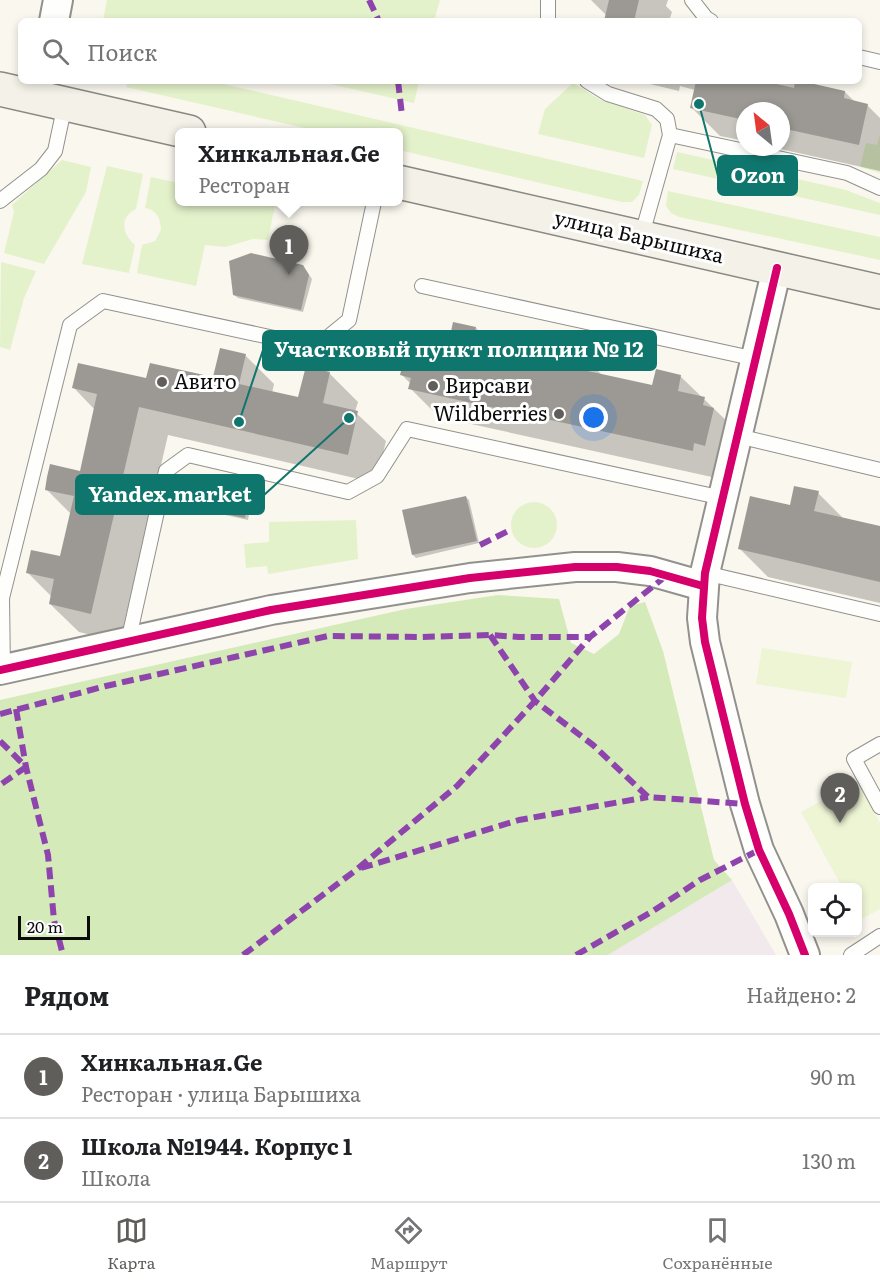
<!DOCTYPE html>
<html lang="ru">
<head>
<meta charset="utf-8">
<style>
  :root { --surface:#fff; --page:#f2f2f2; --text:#202124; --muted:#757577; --line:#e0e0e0; --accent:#5f5e5a }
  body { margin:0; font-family:Literata,serif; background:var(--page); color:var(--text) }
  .controls { position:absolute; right:18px; bottom:18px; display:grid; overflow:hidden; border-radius:9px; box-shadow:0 3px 9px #0003 }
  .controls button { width:54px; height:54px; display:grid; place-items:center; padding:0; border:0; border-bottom:2px solid var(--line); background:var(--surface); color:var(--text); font:30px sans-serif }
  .compass { position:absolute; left:736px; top:102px; width:54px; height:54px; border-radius:50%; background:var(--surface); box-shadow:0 3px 9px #0003; rotate:331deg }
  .scale { position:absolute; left:18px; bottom:15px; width:72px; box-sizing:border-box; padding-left:6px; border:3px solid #0b0b0b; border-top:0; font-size:16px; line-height:21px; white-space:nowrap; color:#0b0b0b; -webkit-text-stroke:4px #fff; paint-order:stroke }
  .you { position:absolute; left:594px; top:418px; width:21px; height:21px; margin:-15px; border:4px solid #fff; border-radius:50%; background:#1a73e8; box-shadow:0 0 0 9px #1a73e833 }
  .badge { display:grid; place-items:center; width:39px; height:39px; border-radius:50%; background:var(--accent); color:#fff; font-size:20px; font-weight:700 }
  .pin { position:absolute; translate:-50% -50px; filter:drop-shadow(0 2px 3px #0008) }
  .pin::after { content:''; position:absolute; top:32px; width:21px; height:18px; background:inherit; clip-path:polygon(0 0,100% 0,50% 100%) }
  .popup { position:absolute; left:175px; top:128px; width:228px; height:78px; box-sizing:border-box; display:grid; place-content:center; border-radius:9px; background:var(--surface); filter:drop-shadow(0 2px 4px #0005); font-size:20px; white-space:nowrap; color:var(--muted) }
  .popup b { font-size:22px; color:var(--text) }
  .popup::after { content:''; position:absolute; left:50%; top:100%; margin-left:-12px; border:12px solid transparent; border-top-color:var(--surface) }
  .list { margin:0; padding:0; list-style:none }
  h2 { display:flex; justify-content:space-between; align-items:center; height:78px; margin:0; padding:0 24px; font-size:26px }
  h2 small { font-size:20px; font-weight:400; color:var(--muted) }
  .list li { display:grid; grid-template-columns:39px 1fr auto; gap:18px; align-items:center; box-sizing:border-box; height:84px; padding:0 24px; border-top:2px solid var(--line) }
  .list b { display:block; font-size:22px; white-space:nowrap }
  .list p { margin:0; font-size:20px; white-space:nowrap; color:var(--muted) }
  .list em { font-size:20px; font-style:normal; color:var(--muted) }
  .icon { flex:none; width:33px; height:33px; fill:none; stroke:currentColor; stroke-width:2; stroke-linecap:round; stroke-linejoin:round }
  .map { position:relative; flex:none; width:880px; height:955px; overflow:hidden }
  .search { position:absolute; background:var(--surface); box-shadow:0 3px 9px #0003; left:18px; right:18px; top:18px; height:66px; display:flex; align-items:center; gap:15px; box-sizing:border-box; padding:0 21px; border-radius:9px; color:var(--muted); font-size:22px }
  .sheet { height:246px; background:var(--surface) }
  nav { display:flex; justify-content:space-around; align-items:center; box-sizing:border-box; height:84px; border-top:2px solid var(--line); background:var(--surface); font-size:16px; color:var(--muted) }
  nav a { display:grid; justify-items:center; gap:3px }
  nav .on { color:var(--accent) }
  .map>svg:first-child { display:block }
  .industrial { fill:#f1e9ec }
  .green { fill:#e4f2cb }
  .forest { fill:#d4eab8 }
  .pitch { fill:#eef5d5 }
  .shadow { fill:#0003 }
  .building { fill:#9c9994 }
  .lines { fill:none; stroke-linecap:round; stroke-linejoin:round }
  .service-casing { stroke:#93918d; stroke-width:16 }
  .minor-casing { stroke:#93918d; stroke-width:32 }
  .secondary-casing { stroke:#898884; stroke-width:36 }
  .service { stroke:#fefefc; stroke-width:14 }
  .minor { stroke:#fefefc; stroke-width:28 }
  .secondary { stroke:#f4f2e8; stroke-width:33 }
  .quiet { stroke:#8e44ad; stroke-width:6; stroke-dasharray:12 6; stroke-linecap:butt }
  .cycleway-casing { stroke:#fff; stroke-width:11 }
  .cycleway { stroke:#d6006c; stroke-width:8 }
  .poi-dot { fill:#5f5e5a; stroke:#fff; stroke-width:2 }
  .labels { text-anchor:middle; stroke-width:6; stroke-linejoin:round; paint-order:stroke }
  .street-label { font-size:20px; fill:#0b0b0b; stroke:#fff }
  .poi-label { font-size:20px; fill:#0b0b0b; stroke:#fff; text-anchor:start }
  .leader { fill:none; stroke:#0f766e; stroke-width:2 }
  .callout-dot { fill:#0f766e; stroke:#fff; stroke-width:2 }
  .callout { fill:#0f766e; stroke:#0f766e; stroke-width:2 }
  .callout-label { font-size:21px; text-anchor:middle; font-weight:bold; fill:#fff }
</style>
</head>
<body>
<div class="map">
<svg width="880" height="955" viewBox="0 0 880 955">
  <rect width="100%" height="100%" fill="#faf7ee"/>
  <polygon class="industrial" points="732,880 776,955 608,955"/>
  <g class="green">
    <polygon points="107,0 440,0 434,21 103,21"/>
    <polygon points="128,81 211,81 643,181 639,195 632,202 622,202 399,150 398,132 322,132 126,87"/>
    <polygon points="317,81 419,81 414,103"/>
    <polygon points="573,83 601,100 645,115 652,125 644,158 538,134 545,109"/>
    <polygon points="880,134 880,173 860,167 866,143 877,145"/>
    <polygon points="677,152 846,190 880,203 880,215 673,169"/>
    <polygon points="62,160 91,167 86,192 44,264 4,253 14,212 12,205"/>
    <path d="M 107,166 L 143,174 L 136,209 C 119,217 122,234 135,245 L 129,273 L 82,264 Z"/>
    <path d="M 151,177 L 179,183 L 180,202 L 261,202 L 275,205 L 268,240 L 253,239 L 225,247 L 205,245 L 196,286 L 137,273 L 142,245 L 155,241 L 161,230 C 161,219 157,210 145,208 Z"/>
    <polygon points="668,191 880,237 880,260 679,217 671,213 666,206"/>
    <polygon points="1,262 36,271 24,298 10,350 0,347"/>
    <circle cx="534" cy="525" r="23"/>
    <polygon points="356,520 358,559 268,574 267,566 246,568 244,544 269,542 269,522"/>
  </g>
  <polygon class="forest" points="498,595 559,599 571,643 594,654 619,634 630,606 645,602 663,651 714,860 732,880 608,955 0,955 0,700 406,609"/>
  <g class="pitch">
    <polygon points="762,648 852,662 846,698 756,684"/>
    <polygon points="857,781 880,823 880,909 860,920 858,915 858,888 842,887 801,812"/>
  </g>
  <g class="shadow">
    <polygon points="591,0 668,0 666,6 672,12 669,21 605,21 607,16"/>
    <polygon points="647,81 794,81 845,92 855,102 867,105 880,118 880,171 771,147 781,147 781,111 745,111 745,141 720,136 691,107 695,90 680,86 679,91 650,84"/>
    <polygon points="306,270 312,279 303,312 238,298 234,295"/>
    <polygon points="454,324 476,328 501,354 553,365 578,351 603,376 654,387 680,376 733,427 721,479 439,417 410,388 411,384 402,375 450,343"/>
    <polygon points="245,355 274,384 272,393 300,399 329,373 358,402 355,412 386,441 376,483 168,435 120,642 79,632 50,604 52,597 27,572 61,558 71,514 46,489 81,473 95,410 74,388 147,380 214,379"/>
    <polygon points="818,493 844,519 880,527 880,603 768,577 740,549 791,507"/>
    <polygon points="249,495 252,498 248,520 225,515 222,512"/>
    <polygon points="466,497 469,500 479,543 416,558 413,555"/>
  </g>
  <g class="building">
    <polygon points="609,0 639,0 634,21 604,21"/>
    <polygon points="696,81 763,81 794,88 795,81 801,81 845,91 844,98 868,104 859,145 781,128 781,111 745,111 745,120 690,108"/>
    <polygon points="251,253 303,265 309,275 301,310 233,295 229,261"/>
    <polygon points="453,322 476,327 472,346 552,363 556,344 579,350 574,368 652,385 656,369 681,375 678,391 705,397 703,405 714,408 705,446 694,443 693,451 408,389 411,378 400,375 409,338 419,340 420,335 449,341"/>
    <polygon points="220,348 246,354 239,384 298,397 306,366 330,372 323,403 358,411 348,455 139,407 91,614 49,604 54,579 26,573 31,550 60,556 74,496 45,490 47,477 50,464 80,471 97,394 72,388 78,363 146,378 150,363 213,377"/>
    <polygon points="794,486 819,491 814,511 880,526 880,582 738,549 750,496 790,505"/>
    <polygon points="225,489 249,494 245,518 220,513"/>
    <polygon points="466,496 477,541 412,555 402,510"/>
  </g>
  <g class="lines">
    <g class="service-casing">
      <g id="service">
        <polyline points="548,0 548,21"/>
        <polyline points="692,0 706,18 711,21"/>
        <polyline points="859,57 880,62"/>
        <polyline points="587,81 608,94 656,109 667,119 670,135 641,238"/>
        <polyline points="670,135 847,173 880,188"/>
        <polyline points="0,201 41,169 55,151 65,104"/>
        <polyline points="422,286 756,359"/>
        <polyline points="738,436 880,470"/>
        <polyline points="705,573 880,614"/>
        <polyline points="128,642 166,471 188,455 348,492 377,476 407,429 723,498"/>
        <polyline points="3,670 2,598 70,325 103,301 316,347 349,320 374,202"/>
        <polyline points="880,744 854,759 880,807"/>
        <polyline points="851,955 880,936"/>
      </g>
    </g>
    <g class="minor-casing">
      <g id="minor">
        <polyline points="54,21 58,0"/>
        <polyline points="777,268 705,573 702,618 705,642 745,804 759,850 789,914 805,955"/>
        <polyline points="0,670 271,610 470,578 575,567 617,567 650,571 703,586"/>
      </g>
    </g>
    <g class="secondary-casing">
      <g id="secondary">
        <polyline points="0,89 189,132"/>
        <polyline points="398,182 880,292"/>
      </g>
    </g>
    <use href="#service" class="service"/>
    <use href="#minor" class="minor"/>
    <use href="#secondary" class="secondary"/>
    <g class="quiet">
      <polyline points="369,0 379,21"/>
      <polyline points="398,81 402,115"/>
      <polyline points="480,545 512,529"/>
      <polyline points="490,635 535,701 593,745 648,797 745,804"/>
      <polyline points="16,709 26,767 48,855 54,920 63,955"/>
      <polyline points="0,714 106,686 328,636 421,637 490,635 519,637 590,637"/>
      <polyline points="0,741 26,767 0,785"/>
      <polyline points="361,868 519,820 648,797"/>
      <polyline points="243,955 356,870 457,786 535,701 590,637 666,576"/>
      <polyline points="576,955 653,911 700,880 759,850"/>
    </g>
    <g class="cycleway-casing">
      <g id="cycleway">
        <polyline points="777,268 705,573 702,618 705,642 745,804 759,850 789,914 805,955"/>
        <polyline points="0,670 271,610 470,578 575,567 617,567 650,571 703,586"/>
      </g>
    </g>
    <use href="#cycleway" class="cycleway"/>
  </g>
  <g class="poi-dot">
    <circle cx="162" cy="382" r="6"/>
    <circle cx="433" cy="386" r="6"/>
    <circle cx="559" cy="414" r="6"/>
  </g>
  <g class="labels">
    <g class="street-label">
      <text transform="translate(639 237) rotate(13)" y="7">улица Барышиха</text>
    </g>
    <g class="poi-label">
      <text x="174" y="389">Авито</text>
      <text x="445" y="393">Вирсави</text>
      <text x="547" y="421" text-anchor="end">Wildberries</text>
    </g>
  </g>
  <path class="leader" d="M699 104L718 176M239 422L263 350M349 418L264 495"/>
  <g class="callout-dot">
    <circle cx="699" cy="104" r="6"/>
    <circle cx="239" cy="422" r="6"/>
    <circle cx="349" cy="418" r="6"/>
  </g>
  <g class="callout">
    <rect x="718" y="156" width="79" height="39" rx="6"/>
    <rect x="263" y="331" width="393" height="39" rx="6"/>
    <rect x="76" y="475" width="188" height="39" rx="6"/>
  </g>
  <g class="callout-label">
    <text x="758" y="183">Ozon</text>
    <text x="459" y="357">Участковый пункт полиции № 12</text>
    <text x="170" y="502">Yandex.market</text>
  </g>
</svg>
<div class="controls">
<button><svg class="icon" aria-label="locate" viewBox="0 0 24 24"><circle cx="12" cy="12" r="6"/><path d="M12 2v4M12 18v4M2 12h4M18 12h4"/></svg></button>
</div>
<svg class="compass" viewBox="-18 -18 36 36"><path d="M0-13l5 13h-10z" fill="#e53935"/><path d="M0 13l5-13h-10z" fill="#757577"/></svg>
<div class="scale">20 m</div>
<div class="you"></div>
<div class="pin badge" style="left:289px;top:275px">1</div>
<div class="popup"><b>Хинкальная.Ge</b>Ресторан</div>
<div class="pin badge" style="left:840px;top:823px">2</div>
<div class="search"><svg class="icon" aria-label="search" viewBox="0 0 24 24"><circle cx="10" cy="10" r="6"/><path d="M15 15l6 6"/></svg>Поиск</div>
</div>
<section class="sheet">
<h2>Рядом<small>Найдено: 2</small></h2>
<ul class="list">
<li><span class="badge">1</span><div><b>Хинкальная.Ge</b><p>Ресторан · улица Барышиха</p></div><em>90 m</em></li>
<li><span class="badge">2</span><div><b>Школа №1944. Корпус 1</b><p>Школа</p></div><em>130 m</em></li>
</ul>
</section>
<nav>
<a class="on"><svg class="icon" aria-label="map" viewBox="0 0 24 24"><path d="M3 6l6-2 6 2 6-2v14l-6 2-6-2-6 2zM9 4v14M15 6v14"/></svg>Карта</a>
<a><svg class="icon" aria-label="directions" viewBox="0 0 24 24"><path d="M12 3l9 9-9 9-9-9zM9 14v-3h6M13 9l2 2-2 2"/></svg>Маршрут</a>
<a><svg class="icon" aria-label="saved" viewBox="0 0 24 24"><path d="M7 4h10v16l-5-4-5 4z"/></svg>Сохранённые</a>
</nav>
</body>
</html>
